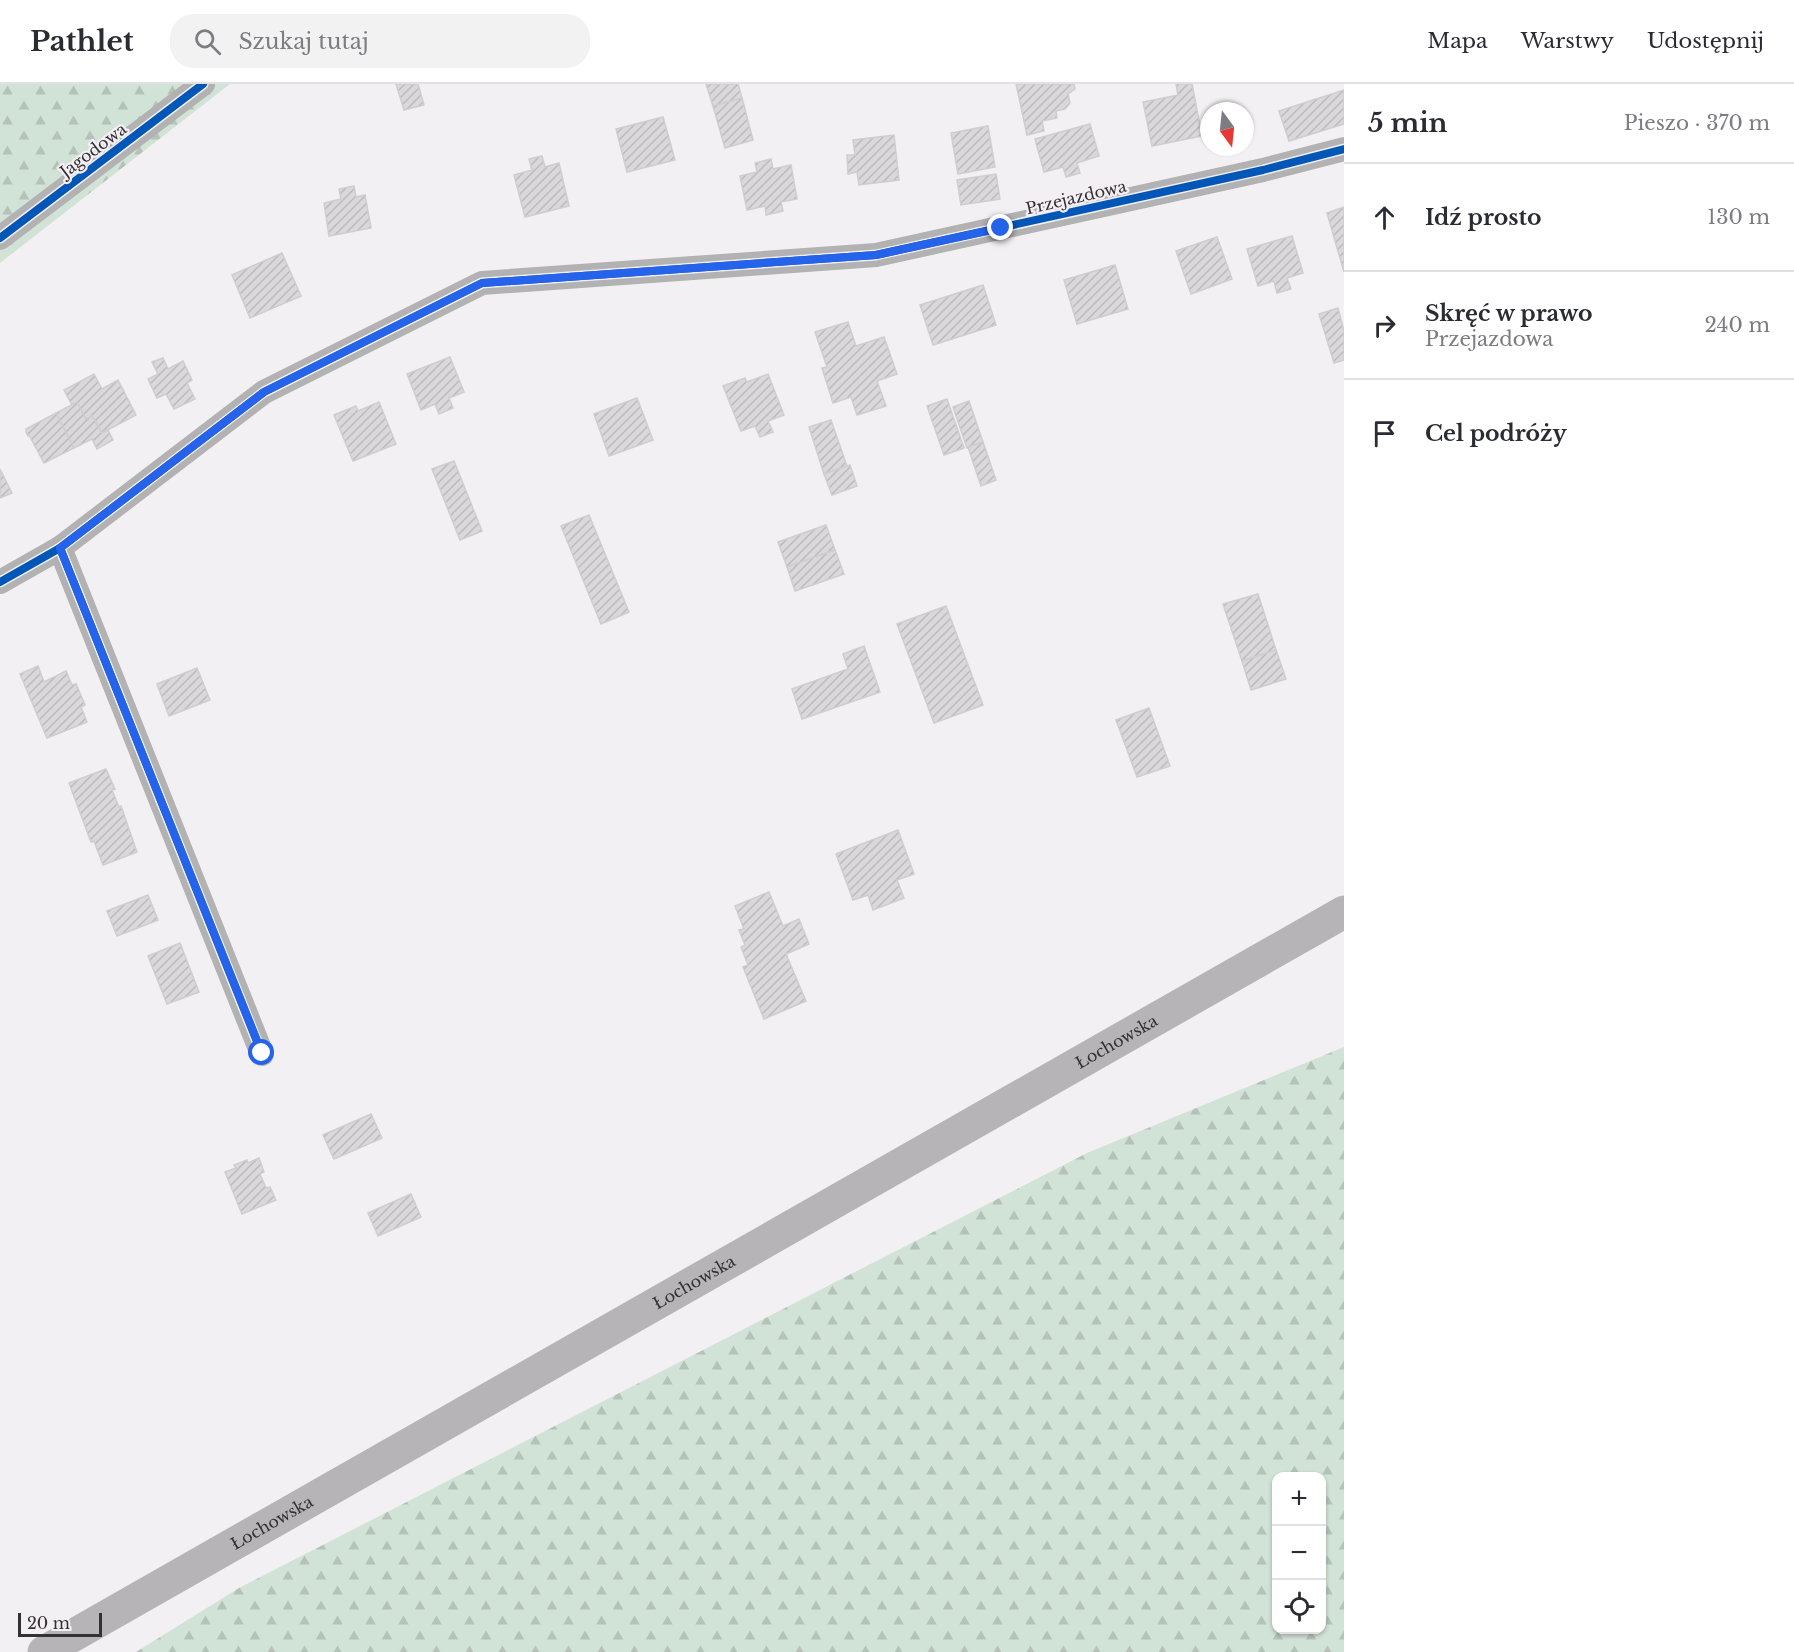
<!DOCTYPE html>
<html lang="pl">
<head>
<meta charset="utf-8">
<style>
  :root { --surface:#fff; --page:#f2f2f3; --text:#2b2b33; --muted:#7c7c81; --line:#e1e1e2 }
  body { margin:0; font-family:"Libre Baskerville",serif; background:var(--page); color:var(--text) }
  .controls { position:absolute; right:18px; bottom:18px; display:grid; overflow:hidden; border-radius:12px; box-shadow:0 2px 4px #0004 }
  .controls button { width:54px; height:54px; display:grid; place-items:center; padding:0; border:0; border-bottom:2px solid var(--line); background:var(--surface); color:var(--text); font:30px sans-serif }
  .compass { position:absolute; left:1200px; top:18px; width:54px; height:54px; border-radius:50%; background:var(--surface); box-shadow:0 2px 4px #0004; rotate:165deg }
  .scale { position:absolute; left:18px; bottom:15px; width:84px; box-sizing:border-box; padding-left:6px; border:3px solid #333133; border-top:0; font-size:16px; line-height:21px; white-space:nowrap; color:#333133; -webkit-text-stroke:4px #f4eff4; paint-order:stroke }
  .stop { position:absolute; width:18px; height:18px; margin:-14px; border:4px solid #2563eb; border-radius:50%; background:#fff }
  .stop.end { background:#2563eb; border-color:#fff; box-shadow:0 2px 6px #0008 }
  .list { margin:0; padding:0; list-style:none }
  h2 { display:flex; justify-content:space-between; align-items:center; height:78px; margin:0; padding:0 24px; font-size:26px }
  h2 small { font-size:20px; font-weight:400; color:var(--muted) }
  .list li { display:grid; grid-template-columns:39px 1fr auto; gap:18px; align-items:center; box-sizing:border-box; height:108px; padding:0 24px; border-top:2px solid var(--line) }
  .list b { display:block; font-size:22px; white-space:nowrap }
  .list p { margin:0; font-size:20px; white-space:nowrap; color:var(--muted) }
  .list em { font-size:20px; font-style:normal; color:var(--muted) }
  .icon { flex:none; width:33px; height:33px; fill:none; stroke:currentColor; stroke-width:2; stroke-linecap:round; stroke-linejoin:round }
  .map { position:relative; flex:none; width:1344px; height:1568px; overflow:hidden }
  header { display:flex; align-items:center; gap:36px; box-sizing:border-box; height:84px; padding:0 30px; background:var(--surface); border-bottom:2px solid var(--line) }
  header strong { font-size:28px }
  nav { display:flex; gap:33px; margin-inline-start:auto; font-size:21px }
  .search { width:420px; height:54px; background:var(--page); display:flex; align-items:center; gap:15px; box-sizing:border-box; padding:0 21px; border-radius:24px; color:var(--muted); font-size:22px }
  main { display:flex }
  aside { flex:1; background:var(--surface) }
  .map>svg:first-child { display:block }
  .forest { fill:url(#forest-firs); fill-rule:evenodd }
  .building { fill:url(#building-hatch); stroke:#cfcdcf; stroke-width:1.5 }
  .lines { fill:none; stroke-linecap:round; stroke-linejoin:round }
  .minor { stroke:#b2b2b2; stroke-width:24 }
  .primary { stroke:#b7b4b7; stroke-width:33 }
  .cycleway-casing { stroke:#f4eff4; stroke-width:11 }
  .cycleway { stroke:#0057b8; stroke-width:8 }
  .route { stroke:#2563eb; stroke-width:8 }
  .labels { text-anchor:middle; stroke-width:4.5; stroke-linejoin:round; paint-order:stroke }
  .street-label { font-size:16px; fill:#333133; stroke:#f4eff4 }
</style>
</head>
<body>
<header>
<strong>Pathlet</strong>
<div class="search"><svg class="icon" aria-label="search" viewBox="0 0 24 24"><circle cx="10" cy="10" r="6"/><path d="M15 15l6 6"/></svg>Szukaj tutaj</div>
<nav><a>Mapa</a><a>Warstwy</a><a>Udostępnij</a></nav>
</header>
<main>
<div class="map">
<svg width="1344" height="1568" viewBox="0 0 1344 1568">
  <defs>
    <pattern id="forest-firs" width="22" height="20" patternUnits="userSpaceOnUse" patternTransform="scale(1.5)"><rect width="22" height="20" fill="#d1e2d6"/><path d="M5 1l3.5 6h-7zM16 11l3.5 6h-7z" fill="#b4c2b8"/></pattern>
    <pattern id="building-hatch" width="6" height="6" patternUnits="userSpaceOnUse" patternTransform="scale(1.5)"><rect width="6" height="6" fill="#dad8da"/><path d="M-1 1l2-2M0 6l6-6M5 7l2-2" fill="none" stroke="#bcbabc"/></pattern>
  </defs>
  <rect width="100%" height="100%" fill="#f3f0f3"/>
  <g class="forest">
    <polygon points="0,0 230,0 0,179"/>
    <path d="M 1344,963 L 1344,1568 L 136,1568 L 239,1504 L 1087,1069 ZM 1276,1392 L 1322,1392 L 1322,1546 L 1276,1546 Z"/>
  </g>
  <g class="building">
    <polygon points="396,0 418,0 424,21 404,26"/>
    <polygon points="706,0 738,0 742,14 713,22"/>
    <polygon points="1016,0 1074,0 1075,5 1068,10 1070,19 1065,25 1056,27 1057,34 1042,37 1044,47 1027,51"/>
    <polygon points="1176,0 1192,0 1202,52 1152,62 1143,18 1178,11"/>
    <polygon points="1344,6 1344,40 1289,57 1279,27"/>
    <polygon points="742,14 753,56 725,64 713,22"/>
    <polygon points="663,33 675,76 627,88 616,45"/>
    <polygon points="1090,40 1099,72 1077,79 1080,89 1066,93 1063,83 1044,88 1035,55"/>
    <polygon points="988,42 995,83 958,90 951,49"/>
    <polygon points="894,51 899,96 859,101 857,88 848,90 847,71 855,71 853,56"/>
    <polygon points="542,72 545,83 559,79 569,122 525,133 514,91 532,86 529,75"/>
    <polygon points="771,75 773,85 791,81 797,115 781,118 783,127 766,131 765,122 747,126 740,92 757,88 755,79"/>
    <polygon points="996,90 1000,115 961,121 957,96"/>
    <polygon points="354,102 356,113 365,111 371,144 329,152 324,119 341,115 339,105"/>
    <polygon points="1344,123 1344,188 1327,129"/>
    <polygon points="1292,152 1303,189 1287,194 1291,205 1277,209 1274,197 1258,202 1247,165"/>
    <polygon points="1217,153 1232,195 1191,210 1176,167"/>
    <polygon points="282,169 301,212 250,234 232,191"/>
    <polygon points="1115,181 1128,225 1077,240 1064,196"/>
    <polygon points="983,201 996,241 933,261 920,221"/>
    <polygon points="1338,224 1344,247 1344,276 1334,279 1319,230"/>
    <polygon points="848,238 856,262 884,253 897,290 877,297 886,322 857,331 851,313 833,319 822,284 827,283 815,248"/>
    <polygon points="450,273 464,308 449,314 453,324 439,330 435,320 421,326 407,290"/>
    <polygon points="163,274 168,285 183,277 192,296 187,299 195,315 174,325 166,310 157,314 148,295 158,290 152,278"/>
    <polygon points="94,290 102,305 118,296 136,331 102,349 92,332 86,335 77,318 72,321 64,306"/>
    <polygon points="768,290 784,331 768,337 773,348 760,353 755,342 741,347 723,302 745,294 747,298"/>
    <polygon points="637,314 653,356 609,372 594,330"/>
    <polygon points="947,315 964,364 944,371 927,322"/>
    <polygon points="969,317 983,358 967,364 953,323"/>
    <polygon points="77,318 86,335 92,332 102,349 108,346 113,356 97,365 92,355 74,364 56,329"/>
    <polygon points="379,318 396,360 353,377 334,331 356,322 358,327"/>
    <polygon points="56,329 74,364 44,379 29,351 28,352 26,348 26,345"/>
    <polygon points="831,336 847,382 824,390 809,343"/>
    <polygon points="983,358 996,396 981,402 968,363"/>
    <polygon points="454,377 482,447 460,456 432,385"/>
    <polygon points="850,381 857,402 832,411 824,390"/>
    <polygon points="0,385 12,409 0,414"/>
    <polygon points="589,431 629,528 601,540 561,442"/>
    <polygon points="826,441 835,466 787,483 778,458"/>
    <polygon points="835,466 844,490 795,507 787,483"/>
    <polygon points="1258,510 1276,566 1242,577 1223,520"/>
    <polygon points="946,522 983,621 934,639 897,540"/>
    <polygon points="864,562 880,608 802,635 792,605 848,585 843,570"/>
    <polygon points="1276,566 1286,595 1251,606 1242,577"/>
    <polygon points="38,582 44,598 66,587 72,601 76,600 85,621 81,623 87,638 47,654 20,590"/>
    <polygon points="197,584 210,616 169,632 157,600"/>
    <polygon points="1149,624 1170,682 1137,693 1116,636"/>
    <polygon points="106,685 115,705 112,706 119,723 121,722 137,768 103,781 94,757 91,758 69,699"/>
    <polygon points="898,746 914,790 897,796 904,814 873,826 868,811 853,816 836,770"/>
    <polygon points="769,808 783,842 799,835 809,860 786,870 806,917 764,935 743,883 748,881 741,863 745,861 739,846 744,845 735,822"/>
    <polygon points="148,811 158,836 117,852 107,827"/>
    <polygon points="180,859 199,908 167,920 148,872"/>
    <polygon points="371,1030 382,1054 334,1075 323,1051"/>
    <polygon points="259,1074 264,1088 260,1090 266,1104 270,1103 276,1116 242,1130 225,1088 236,1084 234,1081 247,1076 248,1079"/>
    <polygon points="411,1110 421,1133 378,1152 368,1129"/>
  </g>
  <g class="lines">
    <g class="minor">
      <polyline points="0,154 203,0"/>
      <polyline points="60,464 262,970"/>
      <polyline points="0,498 60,464 264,308 482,199 876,171 1263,86 1344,65"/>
    </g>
    <path class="primary" id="s1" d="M 44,1568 L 1344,828"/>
    <g class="cycleway-casing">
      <g id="cycleway">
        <polyline points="0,154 203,0"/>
        <polyline points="60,464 262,970"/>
        <polyline points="0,498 60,464 264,308 482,199 876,171 1263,86 1344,65"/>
      </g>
    </g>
    <use href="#cycleway" class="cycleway"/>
  </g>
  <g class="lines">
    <polyline class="route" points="262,969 60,464 264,308 482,199 876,171 1001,144"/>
  </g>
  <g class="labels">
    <g class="street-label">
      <text transform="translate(93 66) rotate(-37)" y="6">Jagodowa</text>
      <text transform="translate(1076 113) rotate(-13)" y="6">Przejazdowa</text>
      <text dy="6" stroke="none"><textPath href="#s1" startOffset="1234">Łochowska</textPath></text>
      <text dy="6" stroke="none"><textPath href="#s1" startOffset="748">Łochowska</textPath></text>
      <text dy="6" stroke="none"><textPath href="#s1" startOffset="262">Łochowska</textPath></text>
    </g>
  </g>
</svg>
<div class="controls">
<button>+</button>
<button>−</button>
<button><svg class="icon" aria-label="locate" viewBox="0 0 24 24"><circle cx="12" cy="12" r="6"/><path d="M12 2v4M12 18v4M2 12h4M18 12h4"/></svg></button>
</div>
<svg class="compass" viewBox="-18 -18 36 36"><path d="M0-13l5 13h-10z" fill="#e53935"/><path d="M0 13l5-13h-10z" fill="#7c7c81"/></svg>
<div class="scale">20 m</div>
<div class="stop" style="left:262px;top:969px"></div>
<div class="stop end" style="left:1001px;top:144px"></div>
</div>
<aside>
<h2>5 min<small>Pieszo · 370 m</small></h2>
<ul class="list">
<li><svg class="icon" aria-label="ahead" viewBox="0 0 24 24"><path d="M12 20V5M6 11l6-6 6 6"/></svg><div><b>Idź prosto</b></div><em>130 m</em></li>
<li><svg class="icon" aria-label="right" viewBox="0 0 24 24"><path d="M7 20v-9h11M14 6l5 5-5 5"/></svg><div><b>Skręć w prawo</b><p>Przejazdowa</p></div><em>240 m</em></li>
<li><svg class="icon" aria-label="arrive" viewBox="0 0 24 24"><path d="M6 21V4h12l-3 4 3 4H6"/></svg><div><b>Cel podróży</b></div></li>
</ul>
</aside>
</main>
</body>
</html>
